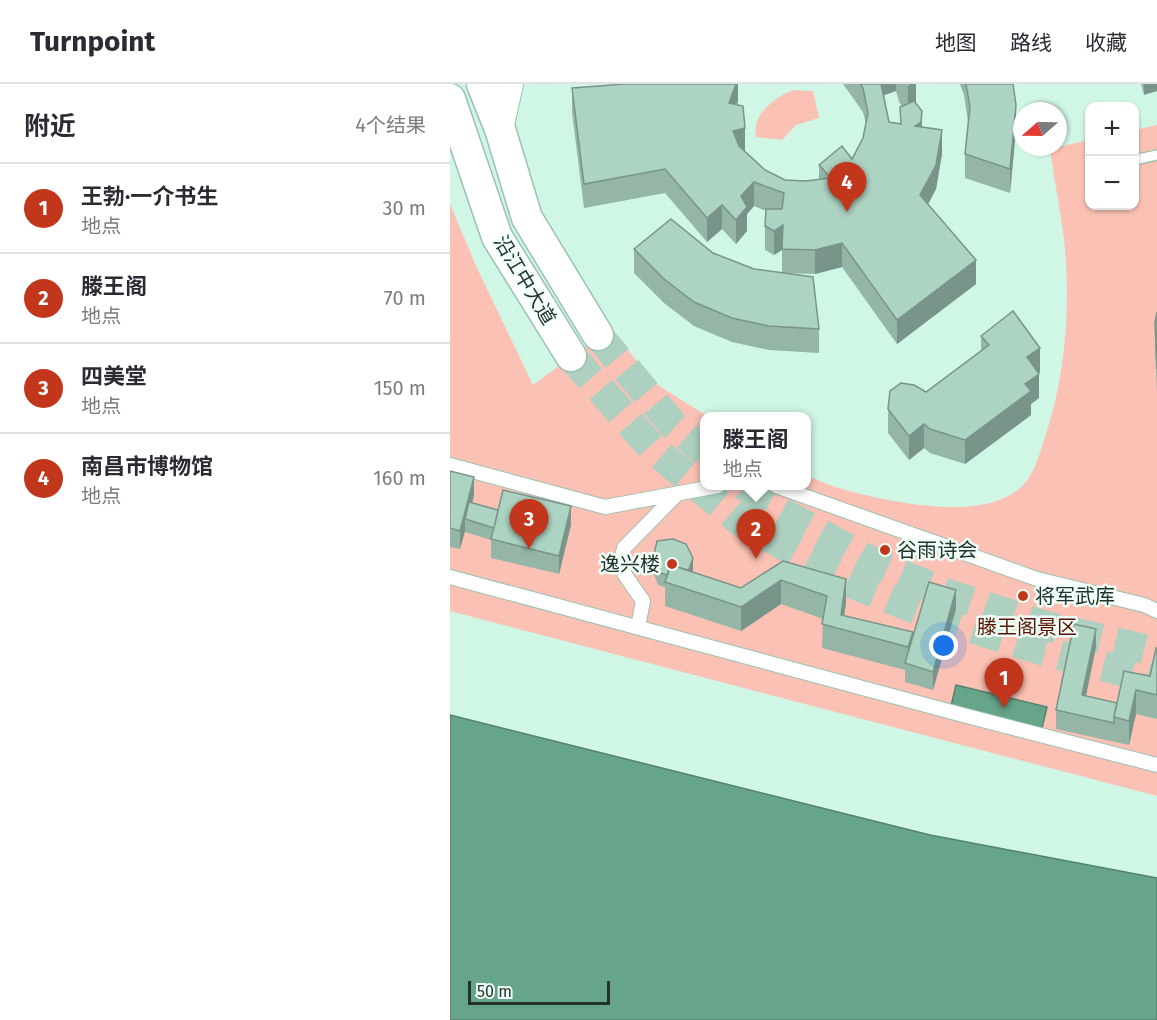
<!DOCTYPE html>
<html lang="zh">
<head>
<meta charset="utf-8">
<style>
  :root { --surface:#fff; --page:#f7f7f7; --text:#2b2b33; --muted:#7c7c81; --line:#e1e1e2; --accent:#c2371c }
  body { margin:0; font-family:"Fira Sans","Noto Sans SC",sans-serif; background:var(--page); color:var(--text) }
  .controls { position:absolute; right:18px; top:18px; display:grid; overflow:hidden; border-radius:12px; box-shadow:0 2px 4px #0004 }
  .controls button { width:54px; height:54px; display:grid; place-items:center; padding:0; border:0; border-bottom:2px solid var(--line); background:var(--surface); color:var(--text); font:30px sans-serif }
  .compass { position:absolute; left:563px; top:18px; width:54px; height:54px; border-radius:50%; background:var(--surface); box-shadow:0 2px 4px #0004; rotate:250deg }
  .scale { position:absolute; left:18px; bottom:15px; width:142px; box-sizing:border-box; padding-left:6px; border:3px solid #23322b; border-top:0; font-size:16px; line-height:21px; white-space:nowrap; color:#23322b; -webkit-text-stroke:4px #effef6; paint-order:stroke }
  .you { position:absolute; left:494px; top:562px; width:21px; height:21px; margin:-15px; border:4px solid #fff; border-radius:50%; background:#1a73e8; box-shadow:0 0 0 9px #1a73e833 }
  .badge { display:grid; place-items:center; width:39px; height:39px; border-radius:50%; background:var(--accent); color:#fff; font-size:20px; font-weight:700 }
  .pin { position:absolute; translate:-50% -50px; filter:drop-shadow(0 2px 3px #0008) }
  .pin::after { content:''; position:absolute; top:32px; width:21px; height:18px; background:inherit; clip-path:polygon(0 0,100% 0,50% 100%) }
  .popup { position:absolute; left:250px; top:328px; width:111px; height:78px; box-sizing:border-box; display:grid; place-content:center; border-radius:12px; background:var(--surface); filter:drop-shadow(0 2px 4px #0005); font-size:20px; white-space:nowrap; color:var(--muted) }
  .popup b { font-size:22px; color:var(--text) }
  .popup::after { content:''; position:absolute; left:50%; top:100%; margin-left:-12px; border:12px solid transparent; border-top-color:var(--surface) }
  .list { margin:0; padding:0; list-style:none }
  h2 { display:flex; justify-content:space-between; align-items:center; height:78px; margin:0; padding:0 24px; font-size:26px }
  h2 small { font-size:20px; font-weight:400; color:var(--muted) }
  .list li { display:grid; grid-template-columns:39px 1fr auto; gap:18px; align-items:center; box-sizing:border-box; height:90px; padding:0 24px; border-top:2px solid var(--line) }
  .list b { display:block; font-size:22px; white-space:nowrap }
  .list p { margin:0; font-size:20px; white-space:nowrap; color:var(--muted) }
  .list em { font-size:20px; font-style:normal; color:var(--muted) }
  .map { position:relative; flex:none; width:707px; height:936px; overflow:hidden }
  header { display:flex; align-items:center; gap:36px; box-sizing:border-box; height:84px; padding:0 30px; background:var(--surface); border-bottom:2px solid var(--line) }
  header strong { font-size:28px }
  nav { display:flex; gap:33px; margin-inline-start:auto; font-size:21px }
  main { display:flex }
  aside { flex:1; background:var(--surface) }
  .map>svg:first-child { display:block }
  .green { fill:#fac1b4 }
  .water { fill:#66a58a; stroke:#52826e; stroke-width:1.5 }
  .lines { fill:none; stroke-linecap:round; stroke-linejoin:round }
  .trunk-tunnel { stroke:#add0c0; stroke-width:30; stroke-dasharray:30 15; stroke-linecap:butt }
  .service-casing { stroke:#9bc2b0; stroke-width:12 }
  .pedestrian-casing { stroke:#9bc2b0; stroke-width:16 }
  .secondary-casing { stroke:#9bc2b0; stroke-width:28 }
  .trunk-casing { stroke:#9bc2b0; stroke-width:33 }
  .service { stroke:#fff; stroke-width:9 }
  .pedestrian { stroke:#fff; stroke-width:14 }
  .secondary { stroke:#fff; stroke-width:26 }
  .trunk { stroke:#fff; stroke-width:30 }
  .wall { fill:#95b6a7; fill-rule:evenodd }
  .shaded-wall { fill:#799488 }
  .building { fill:#add4c2; stroke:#799488; stroke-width:1.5 }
  .poi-dot { fill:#c2371c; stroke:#effef6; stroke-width:2 }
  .labels { text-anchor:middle; stroke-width:5; stroke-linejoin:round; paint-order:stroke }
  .street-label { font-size:20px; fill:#23322b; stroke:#effef6 }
  .poi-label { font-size:20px; fill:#23322b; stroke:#effef6; text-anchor:start }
  .park-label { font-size:20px; fill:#591104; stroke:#effef6 }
</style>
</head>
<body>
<header>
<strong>Turnpoint</strong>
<nav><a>地图</a><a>路线</a><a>收藏</a></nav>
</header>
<main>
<aside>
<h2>附近<small>4个结果</small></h2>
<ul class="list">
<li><span class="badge">1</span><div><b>王勃·一介书生</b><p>地点</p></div><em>30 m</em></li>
<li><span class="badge">2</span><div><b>滕王阁</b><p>地点</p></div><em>70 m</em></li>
<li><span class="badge">3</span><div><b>四美堂</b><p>地点</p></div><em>150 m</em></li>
<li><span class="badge">4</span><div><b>南昌市博物馆</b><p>地点</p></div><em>160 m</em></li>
</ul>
</aside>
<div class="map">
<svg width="707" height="936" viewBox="0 0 707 936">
  <rect width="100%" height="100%" fill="#d0f7e5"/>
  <g class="green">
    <path d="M 343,6 L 363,7 L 369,34 L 346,41 L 332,56 L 306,53 C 302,30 324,14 343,6 Z"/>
    <path d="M 707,41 L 707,712 L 0,527 L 0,120 L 26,182 L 83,301 L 160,244 L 206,300 L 257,332 L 255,332 L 255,402 L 357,402 L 357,391 C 386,407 438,417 471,421 C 504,425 550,426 575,399 C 585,388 590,368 595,353 C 616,291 621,220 614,155 C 610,125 604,95 600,65 L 639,56 L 640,122 L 684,122 L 685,46 Z"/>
  </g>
  <g class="water">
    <polygon points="506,601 597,623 592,644 501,622"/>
    <polygon points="0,631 480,751 707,794 707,936 0,936"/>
  </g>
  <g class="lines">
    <g class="trunk-tunnel">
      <polyline points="148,251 224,342 255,368"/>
      <polyline points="121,272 203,365 290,437 401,499 480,531 594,567 707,596"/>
      <polyline points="295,402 317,420 422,478 498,510 593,541 707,568"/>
    </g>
    <g class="service-casing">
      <polyline id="service" points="684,76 707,71"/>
    </g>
    <g class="pedestrian-casing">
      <g id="pedestrian">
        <polyline points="0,381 155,423 268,402"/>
        <polyline points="326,402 587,495 694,521 707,527"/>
        <polyline points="0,493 513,631 707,681"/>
        <polyline points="188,543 193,517 175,491 171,478 174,464 228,409"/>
      </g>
    </g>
    <g class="secondary-casing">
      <polyline id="secondary" points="50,45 60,0"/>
    </g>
    <g class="trunk-casing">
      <g id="trunk">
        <polyline points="32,0 50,45 77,134 148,251"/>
        <polyline points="0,15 47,153 121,272"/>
      </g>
    </g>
    <use href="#service" class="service"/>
    <use href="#pedestrian" class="pedestrian"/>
    <use href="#secondary" class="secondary"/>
    <use href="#trunk" class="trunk"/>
  </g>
  <g class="wall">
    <path d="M 288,0 L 288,17 L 287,21 L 295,68 L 315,86 L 335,96 L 356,97 L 369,95 L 369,81 L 402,75 L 413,54 L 416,40 L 413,28 L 393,0 L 466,0 L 466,20 L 472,43 L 492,70 L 486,105 L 478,120 L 526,200 L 447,260 L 392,183 L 365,190 L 332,189 L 332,166 L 324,171 L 315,166 L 315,142 L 316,127 L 304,122 L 297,130 L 297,147 L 286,160 L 272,145 L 257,158 L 215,109 L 134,124 L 122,28 L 122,4 ZM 446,7 L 449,18 L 452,22 L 450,23 L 450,39 L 439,38 L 434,11 Z"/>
    <polygon points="510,0 563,0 566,45 560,109 515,94 515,70 518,38 514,11"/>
    <polygon points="691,0 707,0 694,11"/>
    <polygon points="184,165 263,169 369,245 369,269 319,266 282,258 244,242 214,219 184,189"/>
    <polygon points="707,228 707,309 705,263 705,239"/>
    <polygon points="531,252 590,288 589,289 589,314 581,320 581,331 515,380 480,369 474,364 459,376 438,349 438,325 476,308 531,266"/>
    <polygon points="0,387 24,411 22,419 48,426 121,441 109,490 41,474 41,456 15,448 15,447 10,465 0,463"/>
    <polygon points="203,475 243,487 243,488 291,504 333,477 396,519 394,532 463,554 506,525 483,606 455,598 455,586 372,564 373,535 331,520 291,547 215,522 215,503 208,501 203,488"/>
    <polygon points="646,563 636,612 667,619 700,592 707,564 707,635 686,630 679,661 606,645 606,626"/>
  </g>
  <g class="shaded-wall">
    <polygon points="286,0 288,0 288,17 279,43 279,19"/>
    <polygon points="429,0 446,0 446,7 429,13"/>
    <polygon points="461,0 466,0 466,19 458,26 458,2"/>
    <polygon points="694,0 707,0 707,7 694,11"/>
    <polygon points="566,21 566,45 560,109 560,85"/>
    <polygon points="472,27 472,51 465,42"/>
    <polygon points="295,44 295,68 283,71 283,47"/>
    <polygon points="492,46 492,70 486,105 470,135 470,111"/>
    <polygon points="304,98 304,122 297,130 297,147 286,160 286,136 291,112"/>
    <polygon points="272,121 272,145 257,158 257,134"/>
    <polygon points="333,141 332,166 324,171 324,147"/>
    <polygon points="392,159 392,183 365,190 365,166"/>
    <polygon points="526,176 526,200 447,260 447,236"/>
    <polygon points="590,264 590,288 577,297 577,273"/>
    <polygon points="589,290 589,314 581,320 581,331 515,380 515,356 575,300"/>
    <polygon points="474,340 474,364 459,376 459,352"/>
    <polygon points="24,393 24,411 18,436 15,435 15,447 10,465 10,447"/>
    <polygon points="121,422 121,441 109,490 109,472"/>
    <polygon points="243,474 243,487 239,498 221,492"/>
    <polygon points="396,495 396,519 392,545 391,531"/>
    <polygon points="331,496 331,520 291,547 291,523"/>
    <polygon points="506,506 506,525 483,606 483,588"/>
    <polygon points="646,545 646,563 632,630 632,611"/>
    <polygon points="463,548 463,572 458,580 458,563"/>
    <polygon points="686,606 686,630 679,661 679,637"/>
  </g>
  <g class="building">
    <polygon points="175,0 286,0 279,19 293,22 295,44 283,47 289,62 315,86 335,96 356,97 381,94 369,81 392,62 402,75 413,54 418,29 413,4 410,0 431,0 439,38 451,40 450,23 464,17 472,27 471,38 465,42 492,46 486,81 470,111 526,176 447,236 392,159 365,166 332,165 333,141 324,147 315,142 316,125 332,125 334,109 304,98 291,112 297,123 286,136 272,121 257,134 215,85 134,100 122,4"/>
    <polygon points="516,0 563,0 566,21 560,85 515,70 520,23"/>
    <polygon points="221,135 263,169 304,185 363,193 369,245 319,242 282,234 244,218 214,195 184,165"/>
    <polygon points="563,227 590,264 577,273 589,290 575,300 581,307 515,356 480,345 474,340 459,352 438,325 440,307 451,299 464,301 476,308 539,261 531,252"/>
    <polygon points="707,228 707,285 705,239"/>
    <polygon points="0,387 24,393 10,447 0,444"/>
    <polygon points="53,406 121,422 109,472 41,455"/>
    <polygon points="19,418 48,426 44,444 15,435"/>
    <polygon points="223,455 236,460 243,474 239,485 237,486 221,481 217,491 208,488 203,475 207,457"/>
    <polygon points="333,477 396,495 391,531 463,548 458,563 372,540 377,512 331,496 291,523 215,498 221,481 291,504"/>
    <polygon points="479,498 506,506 483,588 455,579"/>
    <polygon points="624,540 646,545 632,611 667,619 664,633 664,639 606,626"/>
    <polygon points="706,564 707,564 707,611 686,606 679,637 664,633 674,587 700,592"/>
  </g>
  <g class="poi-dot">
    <circle cx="435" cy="466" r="6"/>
    <circle cx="222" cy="480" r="6"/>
    <circle cx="573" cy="512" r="6"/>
  </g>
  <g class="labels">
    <g class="street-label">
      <text transform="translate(75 196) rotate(59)" y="7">沿江中大道</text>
    </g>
    <g class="poi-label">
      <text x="447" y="473">谷雨诗会</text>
      <text x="210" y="487" text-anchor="end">逸兴楼</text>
      <text x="585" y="519">将军武库</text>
    </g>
    <g class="park-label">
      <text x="577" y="550">滕王阁景区</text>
    </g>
  </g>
</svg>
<div class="controls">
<button>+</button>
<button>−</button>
</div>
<svg class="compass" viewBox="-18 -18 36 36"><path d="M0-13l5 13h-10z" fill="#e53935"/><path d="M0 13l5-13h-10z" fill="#7c7c81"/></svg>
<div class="scale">50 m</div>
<div class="you"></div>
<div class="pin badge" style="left:554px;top:624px">1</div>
<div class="pin badge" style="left:306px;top:475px">2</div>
<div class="popup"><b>滕王阁</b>地点</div>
<div class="pin badge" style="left:79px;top:465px">3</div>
<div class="pin badge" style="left:397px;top:128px">4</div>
</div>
</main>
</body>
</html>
